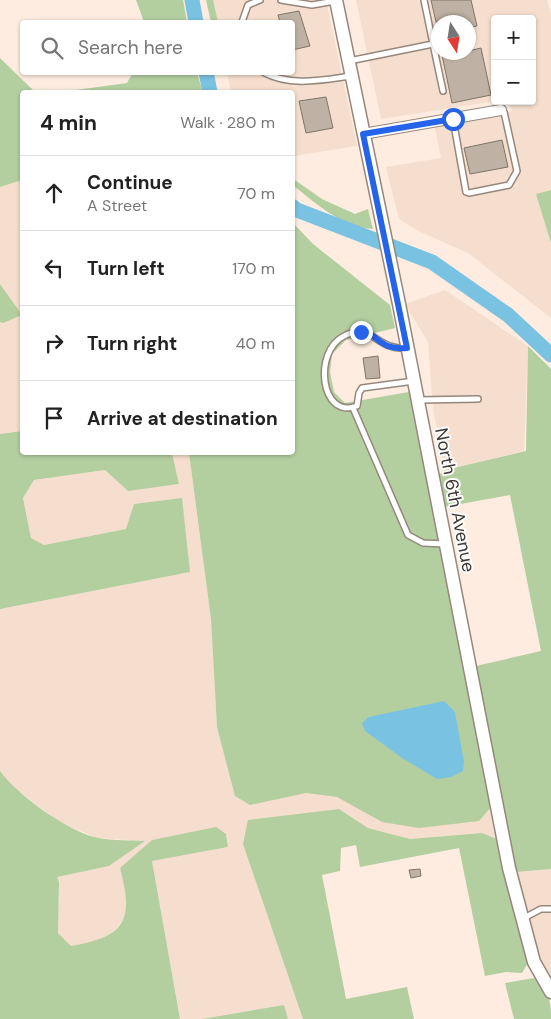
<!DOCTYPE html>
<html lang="en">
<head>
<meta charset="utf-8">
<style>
  :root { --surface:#fff; --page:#f2f2f2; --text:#222; --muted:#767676; --line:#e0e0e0 }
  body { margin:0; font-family:"DM Sans",sans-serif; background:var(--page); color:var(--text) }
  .controls { position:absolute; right:15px; top:15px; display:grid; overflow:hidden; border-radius:5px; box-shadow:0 1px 4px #0004 }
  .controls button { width:45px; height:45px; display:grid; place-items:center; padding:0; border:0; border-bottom:1px solid var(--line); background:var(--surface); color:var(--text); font:25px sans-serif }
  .compass { position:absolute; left:431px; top:15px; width:45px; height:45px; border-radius:50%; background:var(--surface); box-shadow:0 1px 4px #0004; rotate:168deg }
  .stop { position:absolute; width:15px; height:15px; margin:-11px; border:4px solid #2563eb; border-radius:50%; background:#fff }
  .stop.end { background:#2563eb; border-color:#fff; box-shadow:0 1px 5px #0008 }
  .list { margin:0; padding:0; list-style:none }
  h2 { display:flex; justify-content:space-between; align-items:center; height:65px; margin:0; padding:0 20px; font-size:21px }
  h2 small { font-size:16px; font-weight:400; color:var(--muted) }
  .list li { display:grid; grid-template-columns:32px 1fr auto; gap:15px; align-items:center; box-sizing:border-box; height:75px; padding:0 20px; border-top:1px solid var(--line) }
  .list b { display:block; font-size:19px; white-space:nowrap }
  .list p { margin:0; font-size:16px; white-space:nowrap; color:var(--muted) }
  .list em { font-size:16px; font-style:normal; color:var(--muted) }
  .icon { flex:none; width:28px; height:28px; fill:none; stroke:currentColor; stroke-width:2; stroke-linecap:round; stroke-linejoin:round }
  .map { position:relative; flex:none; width:551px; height:1019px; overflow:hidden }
  .search { position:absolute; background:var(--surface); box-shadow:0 1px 4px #0004; left:20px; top:20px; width:275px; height:55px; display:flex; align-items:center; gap:12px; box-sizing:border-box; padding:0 18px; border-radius:5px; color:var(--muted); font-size:19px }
  .panel { position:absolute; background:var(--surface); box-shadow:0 1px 4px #0004; left:20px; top:90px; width:275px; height:365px; border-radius:5px }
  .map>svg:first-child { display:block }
  .built { fill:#f5decd; fill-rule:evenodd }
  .green { fill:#b3cfa0 }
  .water { fill:#79c2e1 }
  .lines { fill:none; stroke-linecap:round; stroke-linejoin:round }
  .river { stroke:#79c2e1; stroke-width:15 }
  .building { fill:#bfb2a4; stroke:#807567 }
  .service-casing { stroke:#96877c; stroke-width:8 }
  .minor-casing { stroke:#96877c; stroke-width:12 }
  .tertiary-casing { stroke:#96877c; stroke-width:15 }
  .service { stroke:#fff; stroke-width:5 }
  .minor { stroke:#fff; stroke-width:10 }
  .tertiary { stroke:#fff; stroke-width:12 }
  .route { stroke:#2563eb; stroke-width:6 }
  .labels { text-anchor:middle; stroke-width:4; stroke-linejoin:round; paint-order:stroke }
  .street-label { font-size:18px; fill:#3e3732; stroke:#fcfcfc }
</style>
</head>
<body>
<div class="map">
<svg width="551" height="1019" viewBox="0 0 551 1019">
  <rect width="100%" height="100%" fill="#fdecdf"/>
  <g class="built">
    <polygon points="213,0 326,0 357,146 293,156 292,92 231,92 227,73 292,72 292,22 218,22"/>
    <path d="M 356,0 L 547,0 L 551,15 L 551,190 L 537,194 L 551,243 L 551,318 L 468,253 L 416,230 L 399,219 L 386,167 L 441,158 L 435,128 L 512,111 L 509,101 L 532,101 L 532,19 L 495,19 L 496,101 L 381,119 ZM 438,22 L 468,22 L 468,52 L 438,52 Z"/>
    <polygon points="22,180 22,431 0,434 0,322 21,315 0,284 0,187"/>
    <polygon points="445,290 528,346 524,451 445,470 433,409 428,342 405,304"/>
    <polygon points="172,453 189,453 211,619 217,727 250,805 306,793 338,797 382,822 492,806 499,840 482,833 410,839 368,828 339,809 251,820 303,1019 288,1019 284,1005 202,1019 180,1019 152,861 228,847 226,834 120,868 128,896 126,917 114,931 96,942 71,946 58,933 59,882 56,877 109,866 145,841 97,838 59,822 7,782 0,771 0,609 190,572 126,529 44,545 31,538 23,498 34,480 105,470 128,491 179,484"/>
    <polygon points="551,869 551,983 529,935 516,872"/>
  </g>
  <g class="green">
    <polygon points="136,0 183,0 187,22 144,22"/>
    <polygon points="206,0 213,0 218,22 211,22"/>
    <polygon points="0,58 35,92 22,92 22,180 0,187"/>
    <polygon points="133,72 197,73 203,92 61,92 127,83"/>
    <path d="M 292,178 L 322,199 L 355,214 L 368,209 L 373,229 C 343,228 315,203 293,185 Z"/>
    <polygon points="551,190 551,243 536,194"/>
    <polygon points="293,223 313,244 390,305 395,328 346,340 332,354 330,372 334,392 345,403 409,392 492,806 479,821 419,828 382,822 337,797 306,793 250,805 235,796 217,727 211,619 189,453 292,452"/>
    <polygon points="0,284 22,315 3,323 0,322"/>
    <polygon points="528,346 551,369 551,869 516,872 476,666 541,651 510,495 444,507 439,475 445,470 526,451"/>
    <polygon points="22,431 22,452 172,453 179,484 128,491 105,470 34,480 23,498 31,538 44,545 126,529 134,504 182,498 190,572 0,609 0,434"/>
    <path d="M 0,771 C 16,794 71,834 99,838 C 114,841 130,840 145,841 L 109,866 L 57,877 L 59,882 L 58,933 L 71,946 C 126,937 134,920 120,868 L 152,840 L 216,827 L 226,834 L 228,847 L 152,861 L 180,1019 L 0,1019 Z"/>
    <polygon points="339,809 368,828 410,839 482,833 499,840 515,919 528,963 522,973 506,972 485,976 459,848 360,867 356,845 341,848 340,871 322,875 346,999 407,987 414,1019 303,1019 243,844 248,820"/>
    <path d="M 534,978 C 549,986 551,1004 551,1019 L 514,1019 L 505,983 Z"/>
    <polygon points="284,1005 288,1019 202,1019"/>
  </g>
  <polygon class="water" points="444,701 455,712 464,762 463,771 451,777 437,779 402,758 365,731 362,723 369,717"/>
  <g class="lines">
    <g class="river">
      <polyline points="192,0 196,22"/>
      <polyline points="206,72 210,92"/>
      <polyline points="292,206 297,210 432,262 508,315 551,355"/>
    </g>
  </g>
  <g class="building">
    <polygon points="431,0 471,0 477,26 468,28 468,22 436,22"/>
    <polygon points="299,11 310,46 292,50 292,22 280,22 278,15"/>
    <polygon points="481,48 491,95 452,103 442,55 468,52 468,51"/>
    <polygon points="326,97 333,128 306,133 299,101"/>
    <polygon points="502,140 508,167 470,174 464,148"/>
    <polygon points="378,356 380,378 366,379 363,358"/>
    <polygon points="420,869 421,876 411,878 409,870"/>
  </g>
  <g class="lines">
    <g class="service-casing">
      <g id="service">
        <polyline points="281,0 312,5 335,1"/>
        <polyline points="242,22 248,5 260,0"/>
        <polyline points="433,44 443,91"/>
        <polyline points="349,61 433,44 424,0"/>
        <path d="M 263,72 C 290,87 322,80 351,76"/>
        <polyline points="453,119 466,192 469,193 509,185 517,171 504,112 502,110"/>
        <path d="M 407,348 C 375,351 373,321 344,336 C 313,351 320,420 357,406 L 359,393 L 362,388 L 414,381"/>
        <polyline points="418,400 478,399"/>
        <polyline points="353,408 408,535 423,543 445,544"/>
        <polyline points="524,918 541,909 551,909"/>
      </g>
    </g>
    <g class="minor-casing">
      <polyline id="minor" points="363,134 501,110"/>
    </g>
    <g class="tertiary-casing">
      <polyline id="tertiary" points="336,0 399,304 509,868 534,962 551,992"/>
    </g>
    <use href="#service" class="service"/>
    <use href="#minor" class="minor"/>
    <use href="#tertiary" class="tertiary"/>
  </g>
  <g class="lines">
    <path class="route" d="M 361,332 C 378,332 378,351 407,348 L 363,134 L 453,119"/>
  </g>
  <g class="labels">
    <g class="street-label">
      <text transform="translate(455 500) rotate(79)" y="6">North 6th Avenue</text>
    </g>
  </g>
</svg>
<div class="controls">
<button>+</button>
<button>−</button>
</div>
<svg class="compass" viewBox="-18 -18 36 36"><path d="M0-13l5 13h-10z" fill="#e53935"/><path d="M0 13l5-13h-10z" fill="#767676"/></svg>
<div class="stop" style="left:453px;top:119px"></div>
<div class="stop end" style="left:361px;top:332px"></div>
<div class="search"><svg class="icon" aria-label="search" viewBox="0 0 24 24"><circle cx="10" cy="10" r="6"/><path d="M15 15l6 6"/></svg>Search here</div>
<section class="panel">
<h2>4 min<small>Walk · 280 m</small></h2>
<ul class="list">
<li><svg class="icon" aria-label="ahead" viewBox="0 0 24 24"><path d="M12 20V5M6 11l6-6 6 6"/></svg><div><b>Continue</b><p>A Street</p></div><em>70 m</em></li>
<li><svg class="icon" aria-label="left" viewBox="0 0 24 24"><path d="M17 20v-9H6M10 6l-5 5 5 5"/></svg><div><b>Turn left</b></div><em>170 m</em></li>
<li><svg class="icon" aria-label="right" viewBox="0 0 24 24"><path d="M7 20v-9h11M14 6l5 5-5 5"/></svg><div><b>Turn right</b></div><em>40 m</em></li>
<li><svg class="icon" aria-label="arrive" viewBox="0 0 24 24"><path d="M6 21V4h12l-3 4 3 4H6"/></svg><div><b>Arrive at destination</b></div></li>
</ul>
</section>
</div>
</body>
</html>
